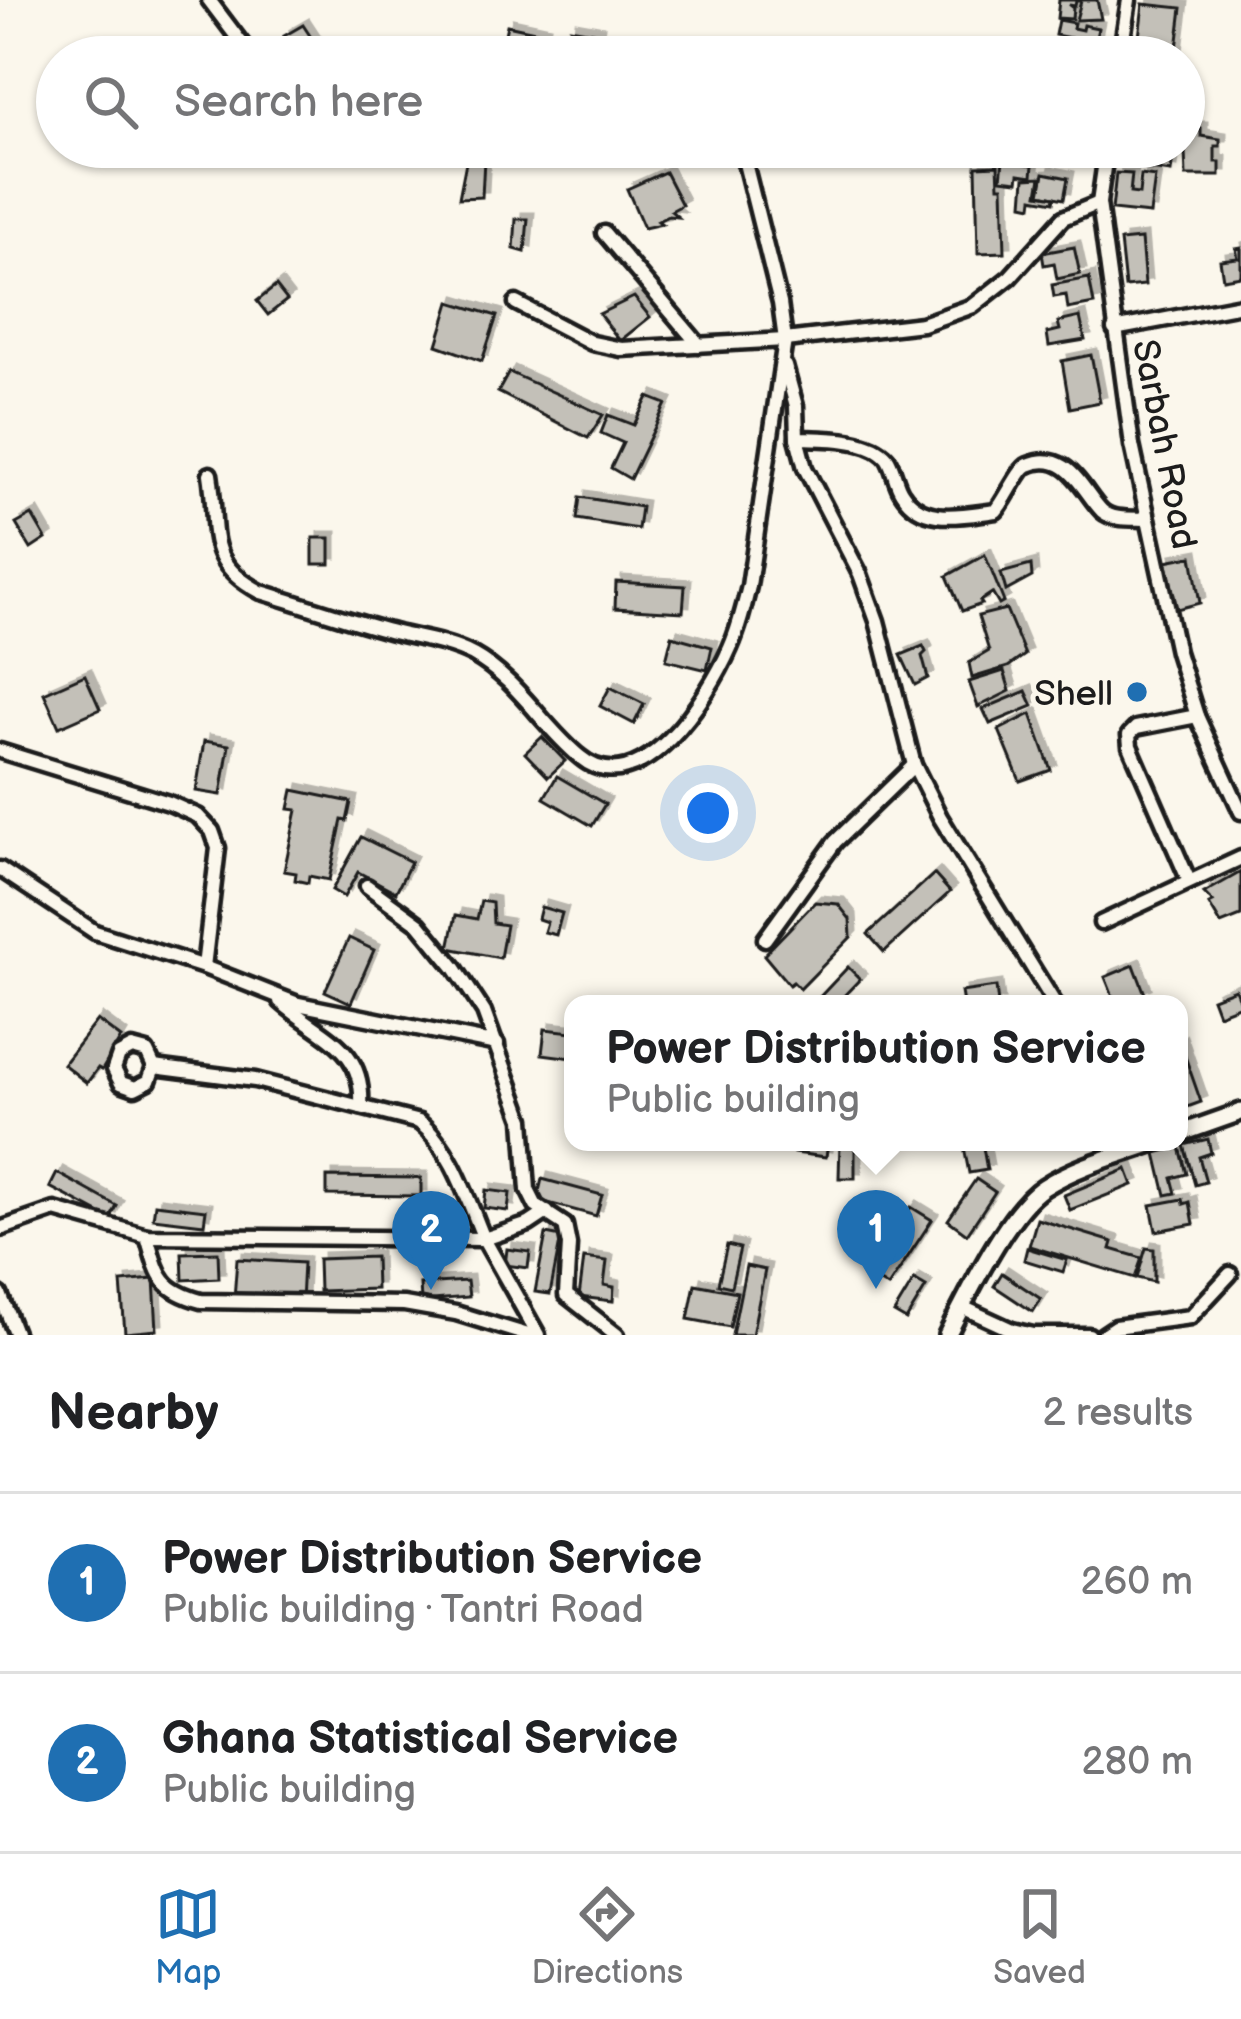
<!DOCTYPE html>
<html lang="en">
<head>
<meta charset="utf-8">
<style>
  :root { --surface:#fff; --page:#f2f2f2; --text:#202124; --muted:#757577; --line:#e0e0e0; --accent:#1f6fb2 }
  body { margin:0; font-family:"Balsamiq Sans",sans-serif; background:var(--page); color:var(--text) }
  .you { position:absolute; left:708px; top:813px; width:42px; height:42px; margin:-30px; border:9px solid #fff; border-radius:50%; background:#1a73e8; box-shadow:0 0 0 18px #1a73e833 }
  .badge { display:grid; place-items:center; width:78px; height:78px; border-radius:50%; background:var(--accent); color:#fff; font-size:39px; font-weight:700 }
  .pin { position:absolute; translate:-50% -99px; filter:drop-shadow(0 3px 6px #0008) }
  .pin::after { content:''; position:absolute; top:63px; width:42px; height:36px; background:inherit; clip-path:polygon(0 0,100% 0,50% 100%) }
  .popup { position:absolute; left:564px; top:995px; width:624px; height:156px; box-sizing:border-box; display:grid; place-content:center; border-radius:24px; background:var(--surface); filter:drop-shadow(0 3px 9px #0005); font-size:39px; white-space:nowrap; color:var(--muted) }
  .popup b { font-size:45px; color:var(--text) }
  .popup::after { content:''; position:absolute; left:50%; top:100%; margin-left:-24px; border:24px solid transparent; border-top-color:var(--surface) }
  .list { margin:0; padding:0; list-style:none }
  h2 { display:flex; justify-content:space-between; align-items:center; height:156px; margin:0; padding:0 48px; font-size:51px }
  h2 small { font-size:39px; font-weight:400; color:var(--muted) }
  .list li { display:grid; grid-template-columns:78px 1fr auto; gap:36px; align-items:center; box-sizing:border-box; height:180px; padding:0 48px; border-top:3px solid var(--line) }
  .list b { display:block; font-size:45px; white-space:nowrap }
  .list p { margin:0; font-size:39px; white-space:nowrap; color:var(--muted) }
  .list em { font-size:39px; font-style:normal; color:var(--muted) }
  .icon { flex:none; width:66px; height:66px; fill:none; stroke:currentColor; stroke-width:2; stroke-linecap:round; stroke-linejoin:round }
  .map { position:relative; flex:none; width:1241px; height:1335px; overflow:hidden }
  .search { position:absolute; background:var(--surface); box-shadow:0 3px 9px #0004; left:36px; right:36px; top:36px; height:132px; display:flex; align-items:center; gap:30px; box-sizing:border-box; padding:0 42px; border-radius:66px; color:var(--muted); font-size:45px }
  .sheet { height:516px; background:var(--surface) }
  nav { display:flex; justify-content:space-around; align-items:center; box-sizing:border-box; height:168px; border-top:3px solid var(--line); background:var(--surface); font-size:33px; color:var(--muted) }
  nav a { display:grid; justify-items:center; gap:6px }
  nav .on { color:var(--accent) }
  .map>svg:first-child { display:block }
  .building { fill:#c3c0b8; stroke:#1c1c1c; stroke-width:3; filter:url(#shadow) }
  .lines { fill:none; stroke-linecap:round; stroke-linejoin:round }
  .minor-casing { stroke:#1c1c1c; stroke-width:21 }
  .tertiary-casing { stroke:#1c1c1c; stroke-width:24 }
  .minor { stroke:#fbf7ec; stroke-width:12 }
  .tertiary { stroke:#fbf7ec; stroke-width:15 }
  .poi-dot { fill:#1f6fb2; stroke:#fbf7ec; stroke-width:4.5 }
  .labels { text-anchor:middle; stroke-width:10; stroke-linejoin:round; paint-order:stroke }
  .street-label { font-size:36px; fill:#1c1c1c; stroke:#fbf7ec }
  .poi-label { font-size:36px; fill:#1c1c1c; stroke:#fbf7ec; text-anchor:end }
</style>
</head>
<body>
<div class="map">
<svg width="1241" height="1335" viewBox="0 0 1241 1335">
  <defs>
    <filter id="shadow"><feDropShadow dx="6" dy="-6" stdDeviation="0" flood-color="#0004"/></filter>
  </defs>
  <rect width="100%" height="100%" fill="#fbf7ec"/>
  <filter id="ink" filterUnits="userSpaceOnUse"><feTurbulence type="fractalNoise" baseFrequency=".00833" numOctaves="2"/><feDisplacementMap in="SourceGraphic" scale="24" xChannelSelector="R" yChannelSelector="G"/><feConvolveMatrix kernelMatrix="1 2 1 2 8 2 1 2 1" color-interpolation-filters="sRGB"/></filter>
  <g filter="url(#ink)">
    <g class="building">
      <polygon points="1059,0 1097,0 1101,19 1076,20 1081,1 1076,1 1075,6 1069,5 1073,8 1072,19 1057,18"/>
      <polygon points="1143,4 1182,8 1176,57 1137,54"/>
      <polygon points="1058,20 1074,23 1073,28 1082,30 1083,25 1098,28 1092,57 1072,54 1075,39 1055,35"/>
      <polygon points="303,25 324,57 297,57 284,36"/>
      <polygon points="507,25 544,33 539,57 500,57"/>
      <polygon points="570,28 598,33 594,57 566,57"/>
      <polygon points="1184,128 1201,128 1201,136 1220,139 1220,146 1215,146 1215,162 1220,162 1220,176 1186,176"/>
      <polygon points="1120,148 1173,156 1171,172 1117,164"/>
      <polygon points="467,157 484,159 482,197 459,198"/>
      <polygon points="1003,160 1033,165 1032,176 1019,174 1018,181 1001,179"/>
      <polygon points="998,165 999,186 1003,186 1005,252 978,253 976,166"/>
      <polygon points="665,172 682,205 671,211 678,217 668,216 658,221 662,224 644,228 627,189"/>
      <polygon points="1044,173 1068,178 1064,199 1040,194"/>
      <polygon points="1116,173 1132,174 1130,193 1139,194 1141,175 1155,177 1150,214 1112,210"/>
      <polygon points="1041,177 1038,194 1055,197 1054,202 1033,198 1032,206 1023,204 1025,178"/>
      <polygon points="516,219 528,219 525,252 514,249"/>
      <polygon points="1141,239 1145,285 1125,287 1120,241"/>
      <polygon points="1074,247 1080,274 1057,279 1054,263 1044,265 1042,253"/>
      <polygon points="1241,248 1241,276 1223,279 1220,260 1238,258 1236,249"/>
      <polygon points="1089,278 1094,304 1068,309 1066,295 1054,297 1052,285"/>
      <polygon points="276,286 287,300 268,315 257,301"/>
      <polygon points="634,297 650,317 620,341 599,314"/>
      <polygon points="450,302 497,316 482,361 437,345"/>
      <polygon points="1080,317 1085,340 1049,346 1047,333 1060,330 1058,322"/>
      <polygon points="1091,355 1100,402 1070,408 1062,361"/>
      <polygon points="509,372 603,415 588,438 498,392"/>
      <polygon points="648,397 666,404 630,479 611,468 623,443 601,433 608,415 634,425"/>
      <polygon points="580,497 641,507 638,529 577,519"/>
      <polygon points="32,515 46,539 31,549 16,524"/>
      <rect x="313" y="538" width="17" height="26"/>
      <polygon points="985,555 1004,602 999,605 992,593 980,601 982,604 962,611 947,576"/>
      <polygon points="1192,556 1200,603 1177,609 1166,561"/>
      <polygon points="1031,565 1032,577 1006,591 1001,573"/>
      <polygon points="616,582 685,586 683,612 615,608"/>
      <polygon points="1006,609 1025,655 1008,667 972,678 969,663 989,651 978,616"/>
      <polygon points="672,636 712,647 707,670 666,660"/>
      <polygon points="923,646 926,652 922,656 928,678 915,685 901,655"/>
      <polygon points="1004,671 1010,691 978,707 969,682"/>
      <polygon points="85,675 100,709 59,727 44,693"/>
      <polygon points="610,687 644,704 634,724 600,706"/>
      <polygon points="1026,691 1033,706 990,724 983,709"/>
      <polygon points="1031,714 1051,770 1020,781 999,730"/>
      <polygon points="542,737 565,761 548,777 525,753"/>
      <polygon points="204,741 229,745 221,795 196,791"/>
      <polygon points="557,776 605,804 592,826 544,798"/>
      <polygon points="293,790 351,802 347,821 342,820 329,880 309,876 308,883 295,880 296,873 284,871 297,810 289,809"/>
      <polygon points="361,837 411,862 396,892 358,872 344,897 332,890"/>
      <polygon points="1241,872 1241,916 1221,924 1209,904 1213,902 1204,893"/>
      <polygon points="934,874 950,892 884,952 868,934"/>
      <polygon points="481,901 492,903 493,923 506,925 500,958 449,948 456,915 477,919"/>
      <polygon points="815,902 838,904 850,919 851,937 800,989 793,982 789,985 764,955"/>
      <polygon points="541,907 562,913 556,935 544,932 547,922 538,919"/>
      <polygon points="349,938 374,950 351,1003 325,991"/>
      <polygon points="1134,965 1145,994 1116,1004 1105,977"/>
      <polygon points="848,967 860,979 836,1004 813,1004"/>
      <polygon points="996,987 998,1004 963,1004 961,992"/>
      <polygon points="1235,989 1241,1005 1218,1014 1212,998"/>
      <polygon points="97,1020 121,1038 102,1070 98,1068 87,1083 63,1064"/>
      <polygon points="545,1029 573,1032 573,1058 542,1054"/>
      <polygon points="1180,1042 1201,1102 1179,1110 1179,1043"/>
      <polygon points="1208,1139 1211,1153 1199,1157 1206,1182 1195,1185 1184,1145"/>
      <polygon points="795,1142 828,1142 826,1157 794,1153"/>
      <polygon points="840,1142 871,1142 855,1143 855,1178 839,1178"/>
      <polygon points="963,1142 982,1142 987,1170 969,1173"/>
      <polygon points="1180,1147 1187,1174 1172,1178 1176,1193 1166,1195 1156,1153"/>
      <polygon points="1127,1169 1133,1185 1070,1210 1064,1195"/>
      <polygon points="57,1173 117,1206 110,1219 50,1187"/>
      <polygon points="327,1177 421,1178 421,1196 327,1195"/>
      <polygon points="542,1179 602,1195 596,1216 537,1200"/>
      <polygon points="976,1179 995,1192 967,1234 948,1220"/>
      <polygon points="486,1190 510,1193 508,1211 484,1208"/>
      <polygon points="1183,1199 1184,1204 1190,1202 1194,1224 1156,1231 1151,1205"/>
      <polygon points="155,1204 206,1210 204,1224 153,1218"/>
      <polygon points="911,1207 932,1220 888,1287 867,1274"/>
      <polygon points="1037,1219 1113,1242 1111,1249 1142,1258 1135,1278 1029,1246"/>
      <polygon points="546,1234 561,1237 550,1294 535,1292"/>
      <polygon points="727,1245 740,1248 731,1287 718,1284"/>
      <polygon points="1027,1248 1067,1260 1063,1272 1024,1260"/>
      <polygon points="1146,1248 1154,1249 1154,1282 1137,1278"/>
      <polygon points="507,1249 530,1252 528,1268 505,1265"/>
      <polygon points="218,1252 219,1278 183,1280 182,1253"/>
      <polygon points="375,1257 376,1289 319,1291 318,1259"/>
      <polygon points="584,1258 607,1261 604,1285 614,1287 613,1301 579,1297"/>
      <polygon points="237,1259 303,1263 301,1302 234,1298"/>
      <polygon points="746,1266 765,1270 752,1335 732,1335"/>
      <polygon points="1002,1273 1041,1299 1033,1312 994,1286"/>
      <polygon points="154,1279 157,1330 125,1333 121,1282"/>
      <polygon points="914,1280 926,1287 906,1320 894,1313"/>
      <polygon points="467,1281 469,1297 421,1301 420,1284"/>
      <polygon points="695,1284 737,1292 730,1327 688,1319"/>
    </g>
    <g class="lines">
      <g class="minor-casing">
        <g id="minor">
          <polyline points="209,0 252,57"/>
          <polyline points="1120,57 1129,0"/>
          <polyline points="301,147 301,148"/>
          <polyline points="741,147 780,303 785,340 922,324 973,306 1010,277 1063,218 1099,203"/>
          <polyline points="1107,147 1099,203 1132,445 1177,652 1197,716 1241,812"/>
          <polyline points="604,233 699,345"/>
          <polyline points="1114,329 1241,305"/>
          <polyline points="785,366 796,406 797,438 805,468 860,574 877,621 914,765 940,817 1055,1004"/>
          <path d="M 797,438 C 822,439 869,437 887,458 C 894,468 895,483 902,493 C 923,526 963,515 996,511 C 1005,501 1019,469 1028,465 C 1068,448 1083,492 1102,511 C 1113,521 1134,518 1148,519"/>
          <path d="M 210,474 C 219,531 202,561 261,592 C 302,604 343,619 385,630 C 414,638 446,641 473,655 C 518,680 542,726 580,757 C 640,807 710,694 730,648 C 739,628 744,607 749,586 L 785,340 L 621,349 L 592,343 L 516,303"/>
          <polyline points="0,751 169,803 198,816 212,831 218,848 204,967 298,1004 497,1044"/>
          <polyline points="0,869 95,932 204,967"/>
          <polyline points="1189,881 1130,746 1129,735 1136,728 1197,716"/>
          <polyline points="367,886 419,924 455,968 484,1012 523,1119 528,1190 536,1206 565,1225 569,1245 566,1295 617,1335"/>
          <polyline points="1101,923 1241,858"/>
          <polyline points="765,939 835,842 914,765"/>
          <path d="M 280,1001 C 320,1037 365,1045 361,1107"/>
          <path d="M 154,1067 L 149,1081 L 135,1088 L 121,1083 L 114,1069 L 119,1055 L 132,1048 L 147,1052 L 154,1067 L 255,1080 L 419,1122 C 452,1148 468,1201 484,1239 L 529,1224 L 547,1212"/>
          <polyline points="0,1229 55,1210 147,1236 484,1239 538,1335"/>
          <path d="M 147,1236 C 158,1274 159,1290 201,1301 L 404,1304 L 456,1313 L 528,1335"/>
          <polyline points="0,1294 16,1335"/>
          <polyline points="962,1307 1012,1330 1033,1335 1089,1335"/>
          <polyline points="1103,1335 1115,1327 1190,1317 1230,1274"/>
        </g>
      </g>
      <g class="tertiary-casing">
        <g id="tertiary">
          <polyline points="1179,1134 1241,1112"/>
          <path d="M 947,1335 C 968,1295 1007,1211 1044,1187 C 1077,1166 1119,1155 1156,1142"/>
        </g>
      </g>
      <use href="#minor" class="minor"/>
      <use href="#tertiary" class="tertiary"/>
    </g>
  </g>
  <circle class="poi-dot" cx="1137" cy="692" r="12"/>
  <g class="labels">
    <g class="street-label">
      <text transform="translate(1166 444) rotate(79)" y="13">Sarbah Road</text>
    </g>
    <g class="poi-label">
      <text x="1113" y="705">Shell</text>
    </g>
  </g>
</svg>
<div class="you"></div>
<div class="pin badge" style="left:876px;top:1289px">1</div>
<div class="popup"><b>Power Distribution Service</b>Public building</div>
<div class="pin badge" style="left:431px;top:1290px">2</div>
<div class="search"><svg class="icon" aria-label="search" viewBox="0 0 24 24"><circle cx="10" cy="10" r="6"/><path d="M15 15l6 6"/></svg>Search here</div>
</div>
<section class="sheet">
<h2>Nearby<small>2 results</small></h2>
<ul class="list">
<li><span class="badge">1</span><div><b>Power Distribution Service</b><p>Public building · Tantri Road</p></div><em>260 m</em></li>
<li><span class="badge">2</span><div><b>Ghana Statistical Service</b><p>Public building</p></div><em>280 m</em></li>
</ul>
</section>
<nav>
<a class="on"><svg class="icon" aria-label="map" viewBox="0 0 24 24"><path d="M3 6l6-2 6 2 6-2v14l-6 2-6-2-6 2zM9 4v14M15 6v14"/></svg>Map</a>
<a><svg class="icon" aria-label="directions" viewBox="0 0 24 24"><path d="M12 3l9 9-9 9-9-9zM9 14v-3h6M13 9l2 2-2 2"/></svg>Directions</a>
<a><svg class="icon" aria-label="saved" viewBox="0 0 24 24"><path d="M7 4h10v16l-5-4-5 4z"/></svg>Saved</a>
</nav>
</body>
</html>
